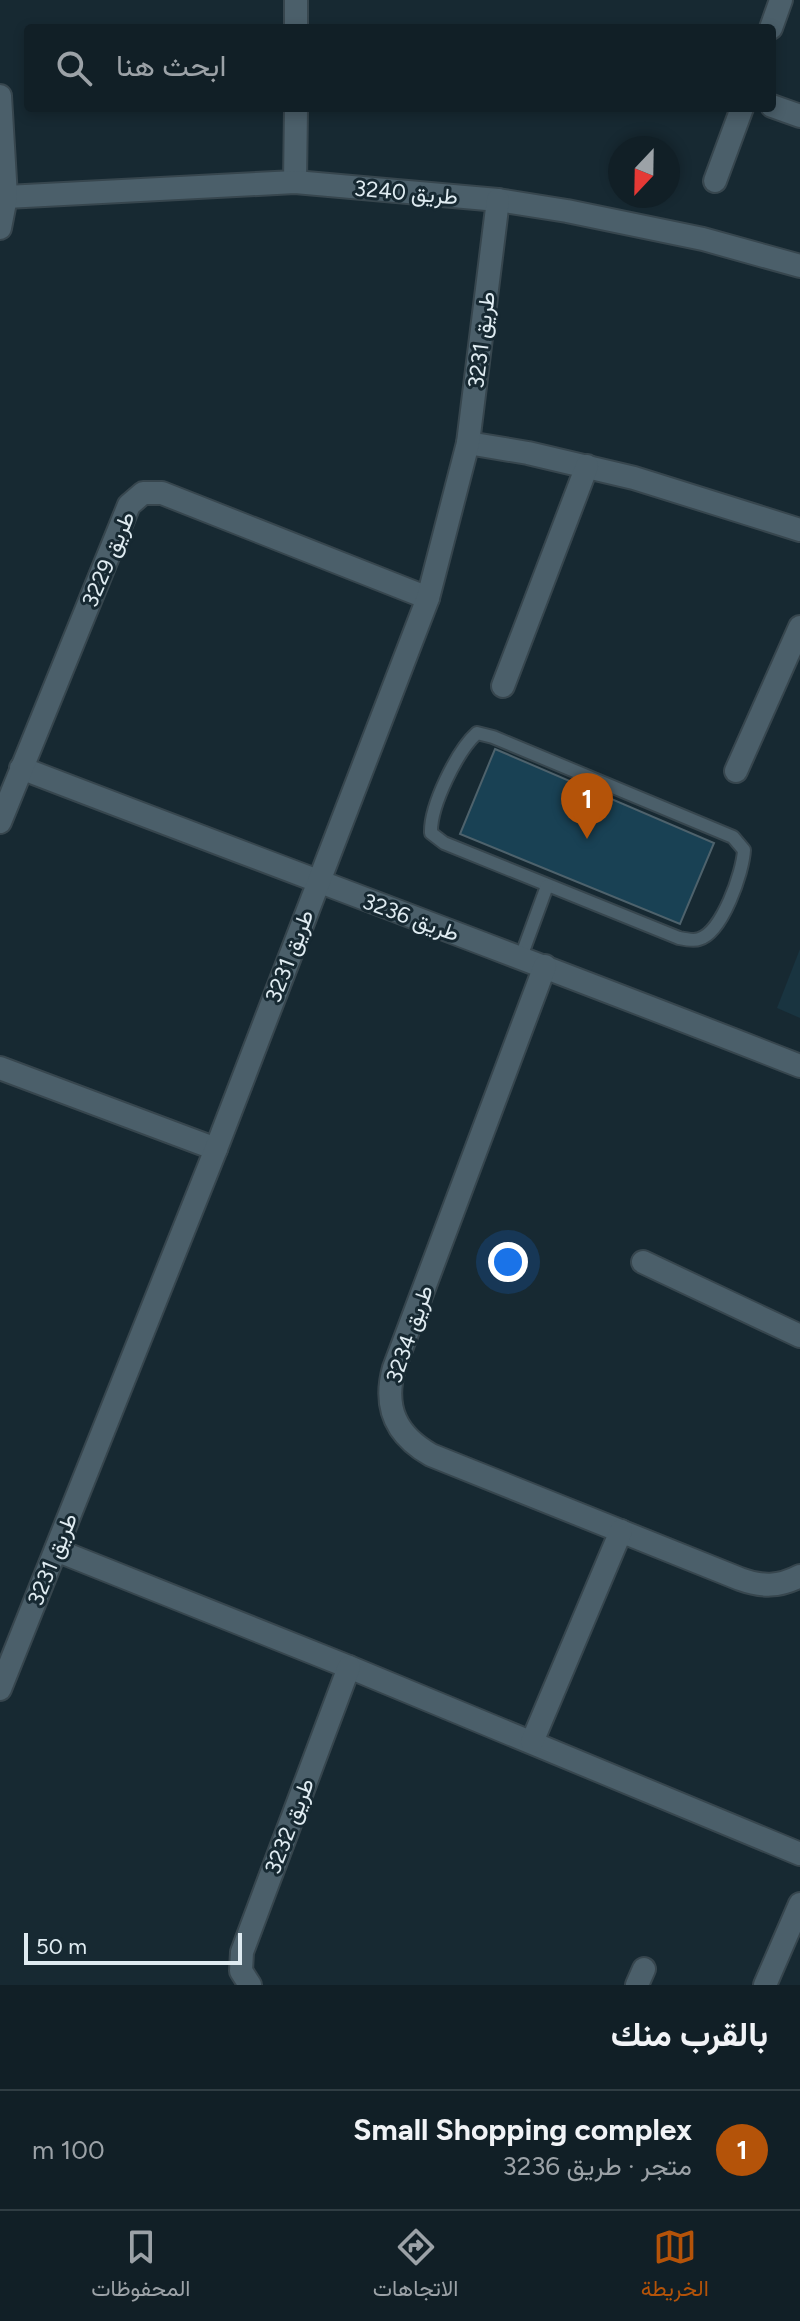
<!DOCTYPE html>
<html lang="ar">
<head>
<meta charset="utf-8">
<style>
  :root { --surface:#111f26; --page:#1e2c32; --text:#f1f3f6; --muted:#9ca2a7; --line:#303d43; --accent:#b45309 }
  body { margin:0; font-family:Figtree,Vazirmatn,sans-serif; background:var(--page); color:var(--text); direction:rtl }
  .compass { position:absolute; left:608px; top:136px; width:72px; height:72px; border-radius:50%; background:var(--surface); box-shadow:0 4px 12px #0003; rotate:202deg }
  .scale { position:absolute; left:24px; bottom:20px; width:218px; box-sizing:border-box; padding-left:8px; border:4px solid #dfebf1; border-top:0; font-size:22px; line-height:28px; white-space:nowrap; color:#dfebf1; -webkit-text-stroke:6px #172932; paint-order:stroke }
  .you { position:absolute; left:508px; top:1262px; width:28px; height:28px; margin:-20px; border:6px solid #fff; border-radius:50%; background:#1a73e8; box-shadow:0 0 0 12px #1a73e833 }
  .badge { display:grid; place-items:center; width:52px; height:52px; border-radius:50%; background:var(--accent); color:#fff; font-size:26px; font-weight:700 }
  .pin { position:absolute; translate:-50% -66px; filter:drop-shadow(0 2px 4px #0008) }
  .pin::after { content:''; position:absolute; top:42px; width:28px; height:24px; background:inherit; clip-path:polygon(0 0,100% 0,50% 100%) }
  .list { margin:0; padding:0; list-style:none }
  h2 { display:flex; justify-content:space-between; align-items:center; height:104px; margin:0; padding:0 32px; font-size:34px }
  h2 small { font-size:26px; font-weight:400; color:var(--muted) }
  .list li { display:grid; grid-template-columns:52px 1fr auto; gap:24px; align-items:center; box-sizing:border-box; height:120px; padding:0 32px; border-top:2px solid var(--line) }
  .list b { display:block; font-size:30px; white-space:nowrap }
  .list p { margin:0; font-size:26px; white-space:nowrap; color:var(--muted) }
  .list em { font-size:26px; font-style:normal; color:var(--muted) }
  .icon { flex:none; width:44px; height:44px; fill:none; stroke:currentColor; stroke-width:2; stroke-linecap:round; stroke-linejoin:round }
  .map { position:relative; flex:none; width:800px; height:1985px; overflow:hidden; direction:ltr }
  .search { position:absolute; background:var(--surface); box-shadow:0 4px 12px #0003; left:24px; right:24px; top:24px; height:88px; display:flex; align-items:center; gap:20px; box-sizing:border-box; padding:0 28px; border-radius:8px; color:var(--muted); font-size:30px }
  .sheet { height:224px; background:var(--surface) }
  nav { display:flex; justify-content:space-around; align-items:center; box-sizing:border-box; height:112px; border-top:2px solid var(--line); background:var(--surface); font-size:22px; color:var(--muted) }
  nav a { display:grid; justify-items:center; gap:4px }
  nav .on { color:var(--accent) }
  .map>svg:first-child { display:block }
  .built { fill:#193440 }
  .building { fill:#194154; stroke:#4e626c; stroke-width:2 }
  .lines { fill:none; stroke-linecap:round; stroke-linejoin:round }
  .service-casing { stroke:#37464e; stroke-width:16 }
  .minor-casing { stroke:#37464e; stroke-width:26 }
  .tertiary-casing { stroke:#37464e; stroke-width:26 }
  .service { stroke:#4b5f6a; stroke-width:12 }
  .minor { stroke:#4b5f6a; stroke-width:22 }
  .tertiary { stroke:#4b5f6a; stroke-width:22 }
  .labels { text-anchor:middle; stroke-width:6; stroke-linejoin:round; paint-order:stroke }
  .street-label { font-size:22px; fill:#dfebf1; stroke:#172932 }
</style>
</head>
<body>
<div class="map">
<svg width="800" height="1985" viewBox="0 0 800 1985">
  <rect width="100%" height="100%" fill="#172932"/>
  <polygon class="built" points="800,949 800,1018 777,1008"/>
  <polygon class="building" points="495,749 714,843 680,924 460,834"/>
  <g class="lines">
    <g class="service-casing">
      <g id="service">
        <path d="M 477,733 L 493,737 L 733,837 L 744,850 C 743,872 722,933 699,939 C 694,941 684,939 679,938 L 444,843 L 431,833 C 430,806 457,751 477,733 Z"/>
        <polyline points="521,957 547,886"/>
      </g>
    </g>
    <g class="minor-casing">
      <g id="minor">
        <polyline points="296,0 296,28"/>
        <polyline points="771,28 781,0"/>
        <polyline points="772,106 800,116"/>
        <polyline points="715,181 742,108"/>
        <polyline points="295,182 296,108"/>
        <polyline points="6,197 295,182 498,200 567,211 703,239 800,266"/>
        <polyline points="468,443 528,453 634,478 800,530"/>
        <polyline points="503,686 587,466"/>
        <path d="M 21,768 C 281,868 541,964 800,1066"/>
        <polyline points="736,771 800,627"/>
        <polyline points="0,822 129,505 143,493 162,493 428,598"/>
        <path d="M 545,966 L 394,1368 C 383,1408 396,1435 431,1455 L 740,1579 C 762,1587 779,1587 800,1576"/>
        <polyline points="0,1068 216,1149"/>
        <polyline points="643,1262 800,1336"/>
        <polyline points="56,1550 349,1667 800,1854"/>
        <polyline points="0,1689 216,1149 428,598 468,443 498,200"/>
        <polyline points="532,1742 621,1531"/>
        <polyline points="250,1985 241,1971 242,1952 349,1667"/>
        <polyline points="637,1985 644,1969"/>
        <polyline points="765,1985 800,1904"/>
      </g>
    </g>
    <g class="tertiary-casing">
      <polyline id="tertiary" points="0,96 6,197 0,228"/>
    </g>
    <use href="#service" class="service"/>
    <use href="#minor" class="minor"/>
    <use href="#tertiary" class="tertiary"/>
  </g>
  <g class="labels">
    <g class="street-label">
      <text transform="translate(406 192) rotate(5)" y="8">طريق 3240</text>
      <text transform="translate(481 340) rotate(-83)" y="8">طريق 3231</text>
      <text transform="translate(108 559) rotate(-67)" y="8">طريق 3229</text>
      <text transform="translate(411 917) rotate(20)" y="8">طريق 3236</text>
      <text transform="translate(289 956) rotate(-69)" y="8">طريق 3231</text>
      <text transform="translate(409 1334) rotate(-71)" y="8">طريق 3234</text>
      <text transform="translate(52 1559) rotate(-68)" y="8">طريق 3231</text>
      <text transform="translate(289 1826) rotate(-69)" y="8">طريق 3232</text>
    </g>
  </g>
</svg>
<svg class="compass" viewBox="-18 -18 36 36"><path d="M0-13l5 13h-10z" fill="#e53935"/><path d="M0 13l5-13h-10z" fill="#9ca2a7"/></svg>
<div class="scale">50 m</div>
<div class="you"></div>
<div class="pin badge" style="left:587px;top:839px">1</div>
<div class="search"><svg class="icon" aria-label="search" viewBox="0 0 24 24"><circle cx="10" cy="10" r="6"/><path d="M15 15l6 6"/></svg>ابحث هنا</div>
</div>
<section class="sheet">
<h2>بالقرب منك<small></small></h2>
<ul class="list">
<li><span class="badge">1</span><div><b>Small Shopping complex</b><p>متجر · طريق 3236</p></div><em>100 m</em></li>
</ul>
</section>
<nav>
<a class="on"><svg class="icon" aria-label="map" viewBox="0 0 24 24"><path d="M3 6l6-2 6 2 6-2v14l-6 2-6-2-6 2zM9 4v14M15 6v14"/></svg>الخريطة</a>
<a><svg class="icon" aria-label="directions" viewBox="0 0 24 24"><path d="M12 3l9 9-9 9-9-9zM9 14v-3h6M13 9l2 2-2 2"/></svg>الاتجاهات</a>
<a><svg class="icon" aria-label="saved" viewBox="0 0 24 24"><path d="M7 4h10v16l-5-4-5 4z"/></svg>المحفوظات</a>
</nav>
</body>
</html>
